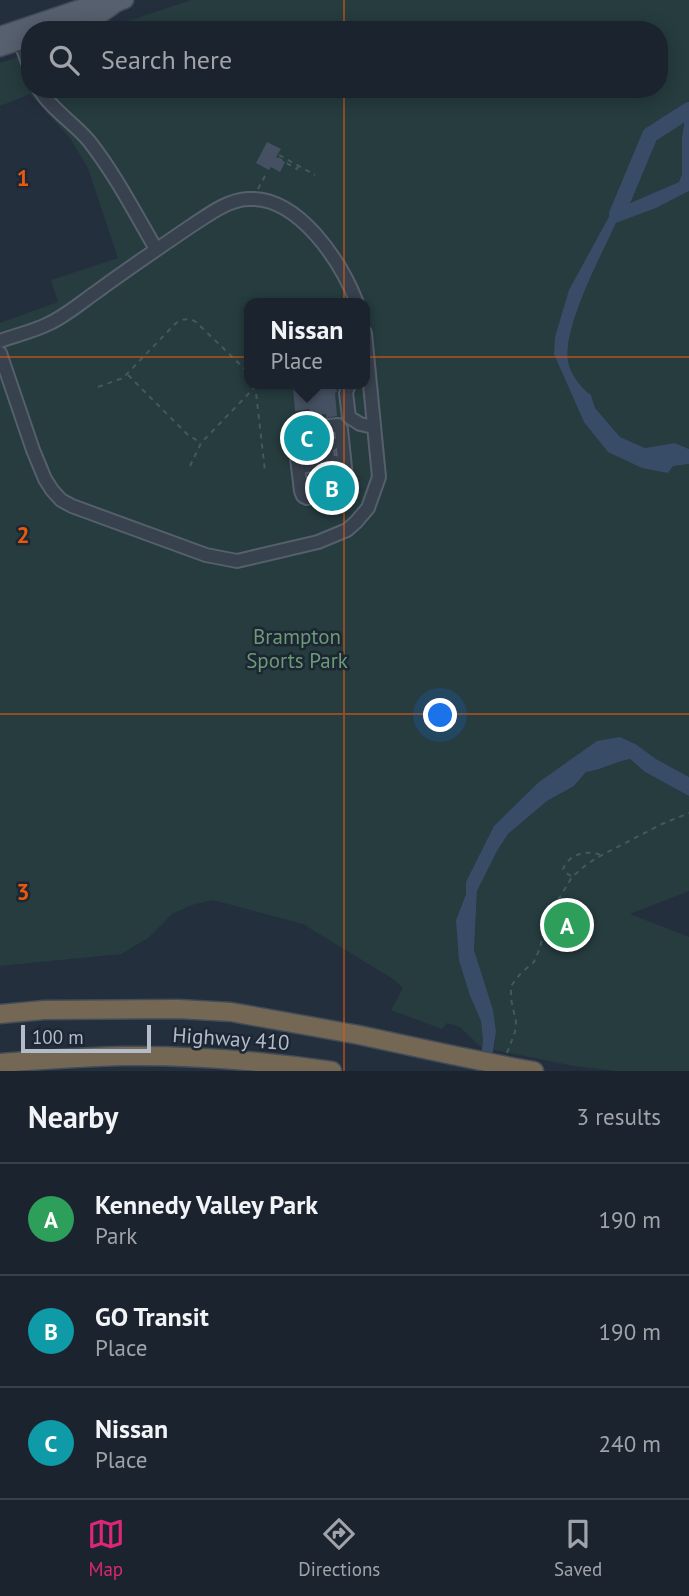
<!DOCTYPE html>
<html lang="en">
<head>
<meta charset="utf-8">
<style>
  :root { --surface:#1b232e; --page:#282f3a; --text:#f1f3f6; --muted:#a0a4aa; --line:#39404a; --accent:#db2777 }
  body { margin:0; font-family:"PT Sans",sans-serif; background:var(--page); color:var(--text) }
  .scale { position:absolute; left:21px; bottom:18px; width:130px; box-sizing:border-box; padding-left:7px; border:4px solid #b4bcc9; border-top:0; font-size:19px; line-height:24px; white-space:nowrap; color:#b4bcc9; -webkit-text-stroke:5px #1d2633; paint-order:stroke }
  .you { position:absolute; left:441px; top:716px; width:24px; height:24px; margin:-18px; border:5px solid #fff; border-radius:50%; background:#1a73e8; box-shadow:0 0 0 10px #1a73e833 }
  .badge { display:grid; place-items:center; width:46px; height:46px; border-radius:50%; background:var(--accent); color:#fff; font-size:23px; font-weight:700 }
  .pin { position:absolute; translate:-50% -50%; border:4px solid #fff; box-shadow:0 2px 7px #0006 }
  .popup { position:absolute; left:244px; top:298px; width:126px; height:91px; box-sizing:border-box; display:grid; place-content:center; border-radius:14px; background:var(--surface); filter:drop-shadow(0 2px 5px #0005); font-size:23px; white-space:nowrap; color:var(--muted) }
  .popup b { font-size:26px; color:var(--text) }
  .popup::after { content:''; position:absolute; left:50%; top:100%; margin-left:-14px; border:14px solid transparent; border-top-color:var(--surface) }
  .list { margin:0; padding:0; list-style:none }
  h2 { display:flex; justify-content:space-between; align-items:center; height:91px; margin:0; padding:0 28px; font-size:30px }
  h2 small { font-size:23px; font-weight:400; color:var(--muted) }
  .list li { display:grid; grid-template-columns:46px 1fr auto; gap:21px; align-items:center; box-sizing:border-box; height:112px; padding:0 28px; border-top:2px solid var(--line) }
  .list b { display:block; font-size:26px; white-space:nowrap }
  .list p { margin:0; font-size:23px; white-space:nowrap; color:var(--muted) }
  .list em { font-size:23px; font-style:normal; color:var(--muted) }
  .icon { flex:none; width:38px; height:38px; fill:none; stroke:currentColor; stroke-width:2; stroke-linecap:round; stroke-linejoin:round }
  .map { position:relative; flex:none; width:689px; height:1071px; overflow:hidden }
  .search { position:absolute; background:var(--surface); box-shadow:0 4px 18px #0003; left:21px; right:21px; top:21px; height:77px; display:flex; align-items:center; gap:18px; box-sizing:border-box; padding:0 24px; border-radius:28px; color:var(--muted); font-size:26px }
  .sheet { height:427px; background:var(--surface) }
  nav { display:flex; justify-content:space-around; align-items:center; box-sizing:border-box; height:98px; border-top:2px solid var(--line); background:var(--surface); font-size:19px; color:var(--muted) }
  nav a { display:grid; justify-items:center; gap:4px }
  nav .on { color:var(--accent) }
  .map>svg:first-child { display:block }
  .green { fill:#263c3f; fill-rule:evenodd }
  .water { fill:#394c67 }
  .lines { fill:none; stroke-linecap:round; stroke-linejoin:round }
  .river { stroke:#394c67; stroke-width:16 }
  .building { fill:#455162 }
  .minor-casing { stroke:#565f6c; stroke-width:16 }
  .major-casing { stroke:#414a57; stroke-width:19 }
  .highway-casing { stroke:#434c59; stroke-width:21 }
  .path { stroke:#44595c; stroke-width:2; stroke-dasharray:5 5; stroke-linecap:butt }
  .minor { stroke:#38414e; stroke-width:12 }
  .major { stroke:#56606e; stroke-width:16 }
  .highway { stroke:#746855; stroke-width:18 }
  .highway-bridge-casing { stroke:#434c59; stroke-width:21; stroke-linecap:butt }
  .highway-bridge { stroke:#746855; stroke-width:18 }
  .grid { fill:none; stroke:#e8590c; stroke-width:2; stroke-opacity:0.55 }
  .labels { text-anchor:middle; stroke-width:5; stroke-linejoin:round; paint-order:stroke }
  .park-label { font-size:21px; fill:#6b9a76; stroke:#1d2633 }
  .street-label { font-size:21px; fill:#b4bcc9; stroke:#1d2633 }
  .grid-label { font-size:23px; text-anchor:middle; font-weight:bold; fill:#e8590c; stroke:#1d2633; stroke-width:5; stroke-linejoin:round; paint-order:stroke }
</style>
</head>
<body>
<div class="map">
<svg width="689" height="1071" viewBox="0 0 689 1071">
  <rect width="100%" height="100%" fill="#242f3e"/>
  <g class="green">
    <path d="M 191,0 L 689,0 L 689,106 L 685,109 L 682,138 L 682,174 L 679,182 L 628,204 L 610,216 L 555,337 L 584,422 L 672,466 L 689,464 L 689,777 L 656,759 L 637,745 L 539,782 L 466,882 L 466,894 L 456,920 L 470,996 L 481,1021 L 483,1040 L 482,1048 L 460,1027 L 447,1023 L 442,1029 L 391,1010 L 403,988 L 393,979 L 303,924 L 213,900 L 192,905 L 172,914 L 148,938 L 121,954 L 0,966 L 0,323 L 58,302 L 51,280 L 118,258 L 88,168 L 70,138 L 30,94 L 0,106 L 0,63 L 30,53 L 30,89 L 659,89 L 659,30 L 101,30 ZM 249,303 L 365,303 L 365,384 L 249,384 Z"/>
    <path d="M 689,191 L 689,449 L 675,443 L 645,448 L 620,437 L 595,408 L 591,395 C 582,389 572,376 569,365 C 559,333 602,254 616,223 L 656,208 Z"/>
    <path d="M 630,759 L 645,772 L 689,796 L 689,891 L 630,914 L 689,937 L 689,1071 L 617,1071 L 574,1066 L 494,1050 L 496,1032 L 474,950 L 477,891 L 497,851 L 508,834 L 547,801 L 574,786 L 586,772 C 602,770 614,762 630,759 Z"/>
  </g>
  <g class="water">
    <path d="M 689,106 L 689,191 L 656,208 L 616,223 C 602,254 559,333 569,365 C 572,376 582,389 591,395 L 595,408 L 620,437 L 645,448 L 675,443 L 689,449 L 689,464 L 673,466 L 668,473 L 642,468 L 608,452 L 584,422 L 554,354 L 555,337 L 569,290 L 610,215 L 628,204 L 679,182 L 682,174 L 682,138 L 686,109 Z"/>
    <path d="M 620,737 L 637,745 L 656,759 L 689,777 L 689,796 L 645,772 L 630,759 C 614,762 602,770 586,772 L 574,786 L 547,801 L 508,834 L 497,851 L 477,891 L 474,950 L 493,1010 L 496,1032 L 490,1071 L 476,1071 L 481,1059 L 483,1040 L 481,1021 L 470,996 L 459,960 L 456,920 L 466,894 L 466,882 L 494,826 L 539,782 L 597,741 Z"/>
  </g>
  <g class="lines">
    <polyline class="river" points="617,214 650,135 689,110"/>
  </g>
  <g class="building">
    <polygon points="267,142 281,149 276,157 285,162 280,172 271,167 269,170 256,163"/>
    <polygon points="326,384 336,384 337,392 335,393 337,416 326,418 326,414 310,416 309,409 295,411 293,388"/>
  </g>
  <g class="lines">
    <g class="minor-casing">
      <g id="minor">
        <polyline points="20,41 30,68"/>
        <path d="M 39,89 C 52,110 74,123 89,141 C 115,174 135,213 156,249"/>
        <path d="M 0,341 C 16,335 35,331 50,323 C 67,315 83,301 99,290 C 129,268 160,247 191,226 C 208,215 227,200 248,199 C 299,196 341,262 357,303"/>
        <polyline points="0,353 33,450 45,479 52,490 61,500 72,506 206,555 237,561 318,542 347,530 356,522 368,508 379,477 365,333"/>
        <polyline points="349,384 346,393 349,417 360,424 374,427"/>
        <polyline points="324,427 331,481"/>
        <polyline points="296,448 332,444"/>
        <polyline points="298,467 335,462"/>
        <polyline points="300,485 340,480 346,477 341,429 338,425 297,430 294,433 301,491 303,496 307,498 318,495 320,492 319,482"/>
      </g>
    </g>
    <g class="major-casing">
      <g id="major">
        <polyline points="54,30 99,16 117,3"/>
        <polyline points="0,35 95,3 117,3 125,0"/>
        <polyline points="0,48 30,38"/>
      </g>
    </g>
    <g class="highway-casing">
      <g id="highway">
        <polyline points="0,1014 44,1010 178,1009 231,1012 359,1035 452,1055"/>
        <path d="M 0,1063 C 41,1060 82,1057 123,1056 C 193,1055 263,1061 332,1071"/>
        <polyline points="511,1067 534,1071"/>
      </g>
    </g>
    <g class="path">
      <polyline points="279,155 315,175"/>
      <polyline points="278,158 297,169 298,166"/>
      <polyline points="258,189 267,172"/>
      <polyline points="128,375 188,435 200,442"/>
      <polyline points="255,384 265,471"/>
      <path d="M 98,387 L 123,378 L 174,325 C 180,319 189,317 196,322 L 249,373"/>
      <polyline points="190,466 201,443 255,387"/>
      <path d="M 571,876 L 566,873 L 563,869 C 570,853 586,850 601,855"/>
      <polyline points="507,1053 515,1032 516,1022 511,999 511,986 521,973 534,962 540,948 546,920 572,877 587,864 602,855 662,824 689,813"/>
    </g>
    <use href="#minor" class="minor"/>
    <use href="#major" class="major"/>
    <use href="#highway" class="highway"/>
    <g class="highway-bridge-casing">
      <polyline id="highway-bridge" points="452,1055 511,1067"/>
    </g>
    <use href="#highway-bridge" class="highway-bridge"/>
  </g>
  <path class="grid" d="M 344,0 L 344,30M 344,89 L 344,1071M 0,357 L 689,357M 0,714 L 689,714"/>
  <g class="labels">
    <g class="park-label">
      <text x="297" y="644">Brampton<tspan x="297" dy="24">Sports Park</tspan></text>
    </g>
    <g class="street-label">
      <text transform="translate(231 1039) rotate(4)" y="7">Highway 410</text>
    </g>
  </g>
  <g class="grid-label">
    <text x="23" y="186">1</text>
    <text x="23" y="543">2</text>
    <text x="23" y="900">3</text>
  </g>
</svg>
<div class="scale">100 m</div>
<div class="you"></div>
<div class="pin badge" style="left:567px;top:925px;background:#2e9e5b">A</div>
<div class="pin badge" style="left:332px;top:488px;background:#0f9aa8">B</div>
<div class="pin badge" style="left:307px;top:438px;background:#0f9aa8">C</div>
<div class="popup"><b>Nissan</b>Place</div>
<div class="search"><svg class="icon" aria-label="search" viewBox="0 0 24 24"><circle cx="10" cy="10" r="6"/><path d="M15 15l6 6"/></svg>Search here</div>
</div>
<section class="sheet">
<h2>Nearby<small>3 results</small></h2>
<ul class="list">
<li><span class="badge" style="background:#2e9e5b">A</span><div><b>Kennedy Valley Park</b><p>Park</p></div><em>190 m</em></li>
<li><span class="badge" style="background:#0f9aa8">B</span><div><b>GO Transit</b><p>Place</p></div><em>190 m</em></li>
<li><span class="badge" style="background:#0f9aa8">C</span><div><b>Nissan</b><p>Place</p></div><em>240 m</em></li>
</ul>
</section>
<nav>
<a class="on"><svg class="icon" aria-label="map" viewBox="0 0 24 24"><path d="M3 6l6-2 6 2 6-2v14l-6 2-6-2-6 2zM9 4v14M15 6v14"/></svg>Map</a>
<a><svg class="icon" aria-label="directions" viewBox="0 0 24 24"><path d="M12 3l9 9-9 9-9-9zM9 14v-3h6M13 9l2 2-2 2"/></svg>Directions</a>
<a><svg class="icon" aria-label="saved" viewBox="0 0 24 24"><path d="M7 4h10v16l-5-4-5 4z"/></svg>Saved</a>
</nav>
</body>
</html>
